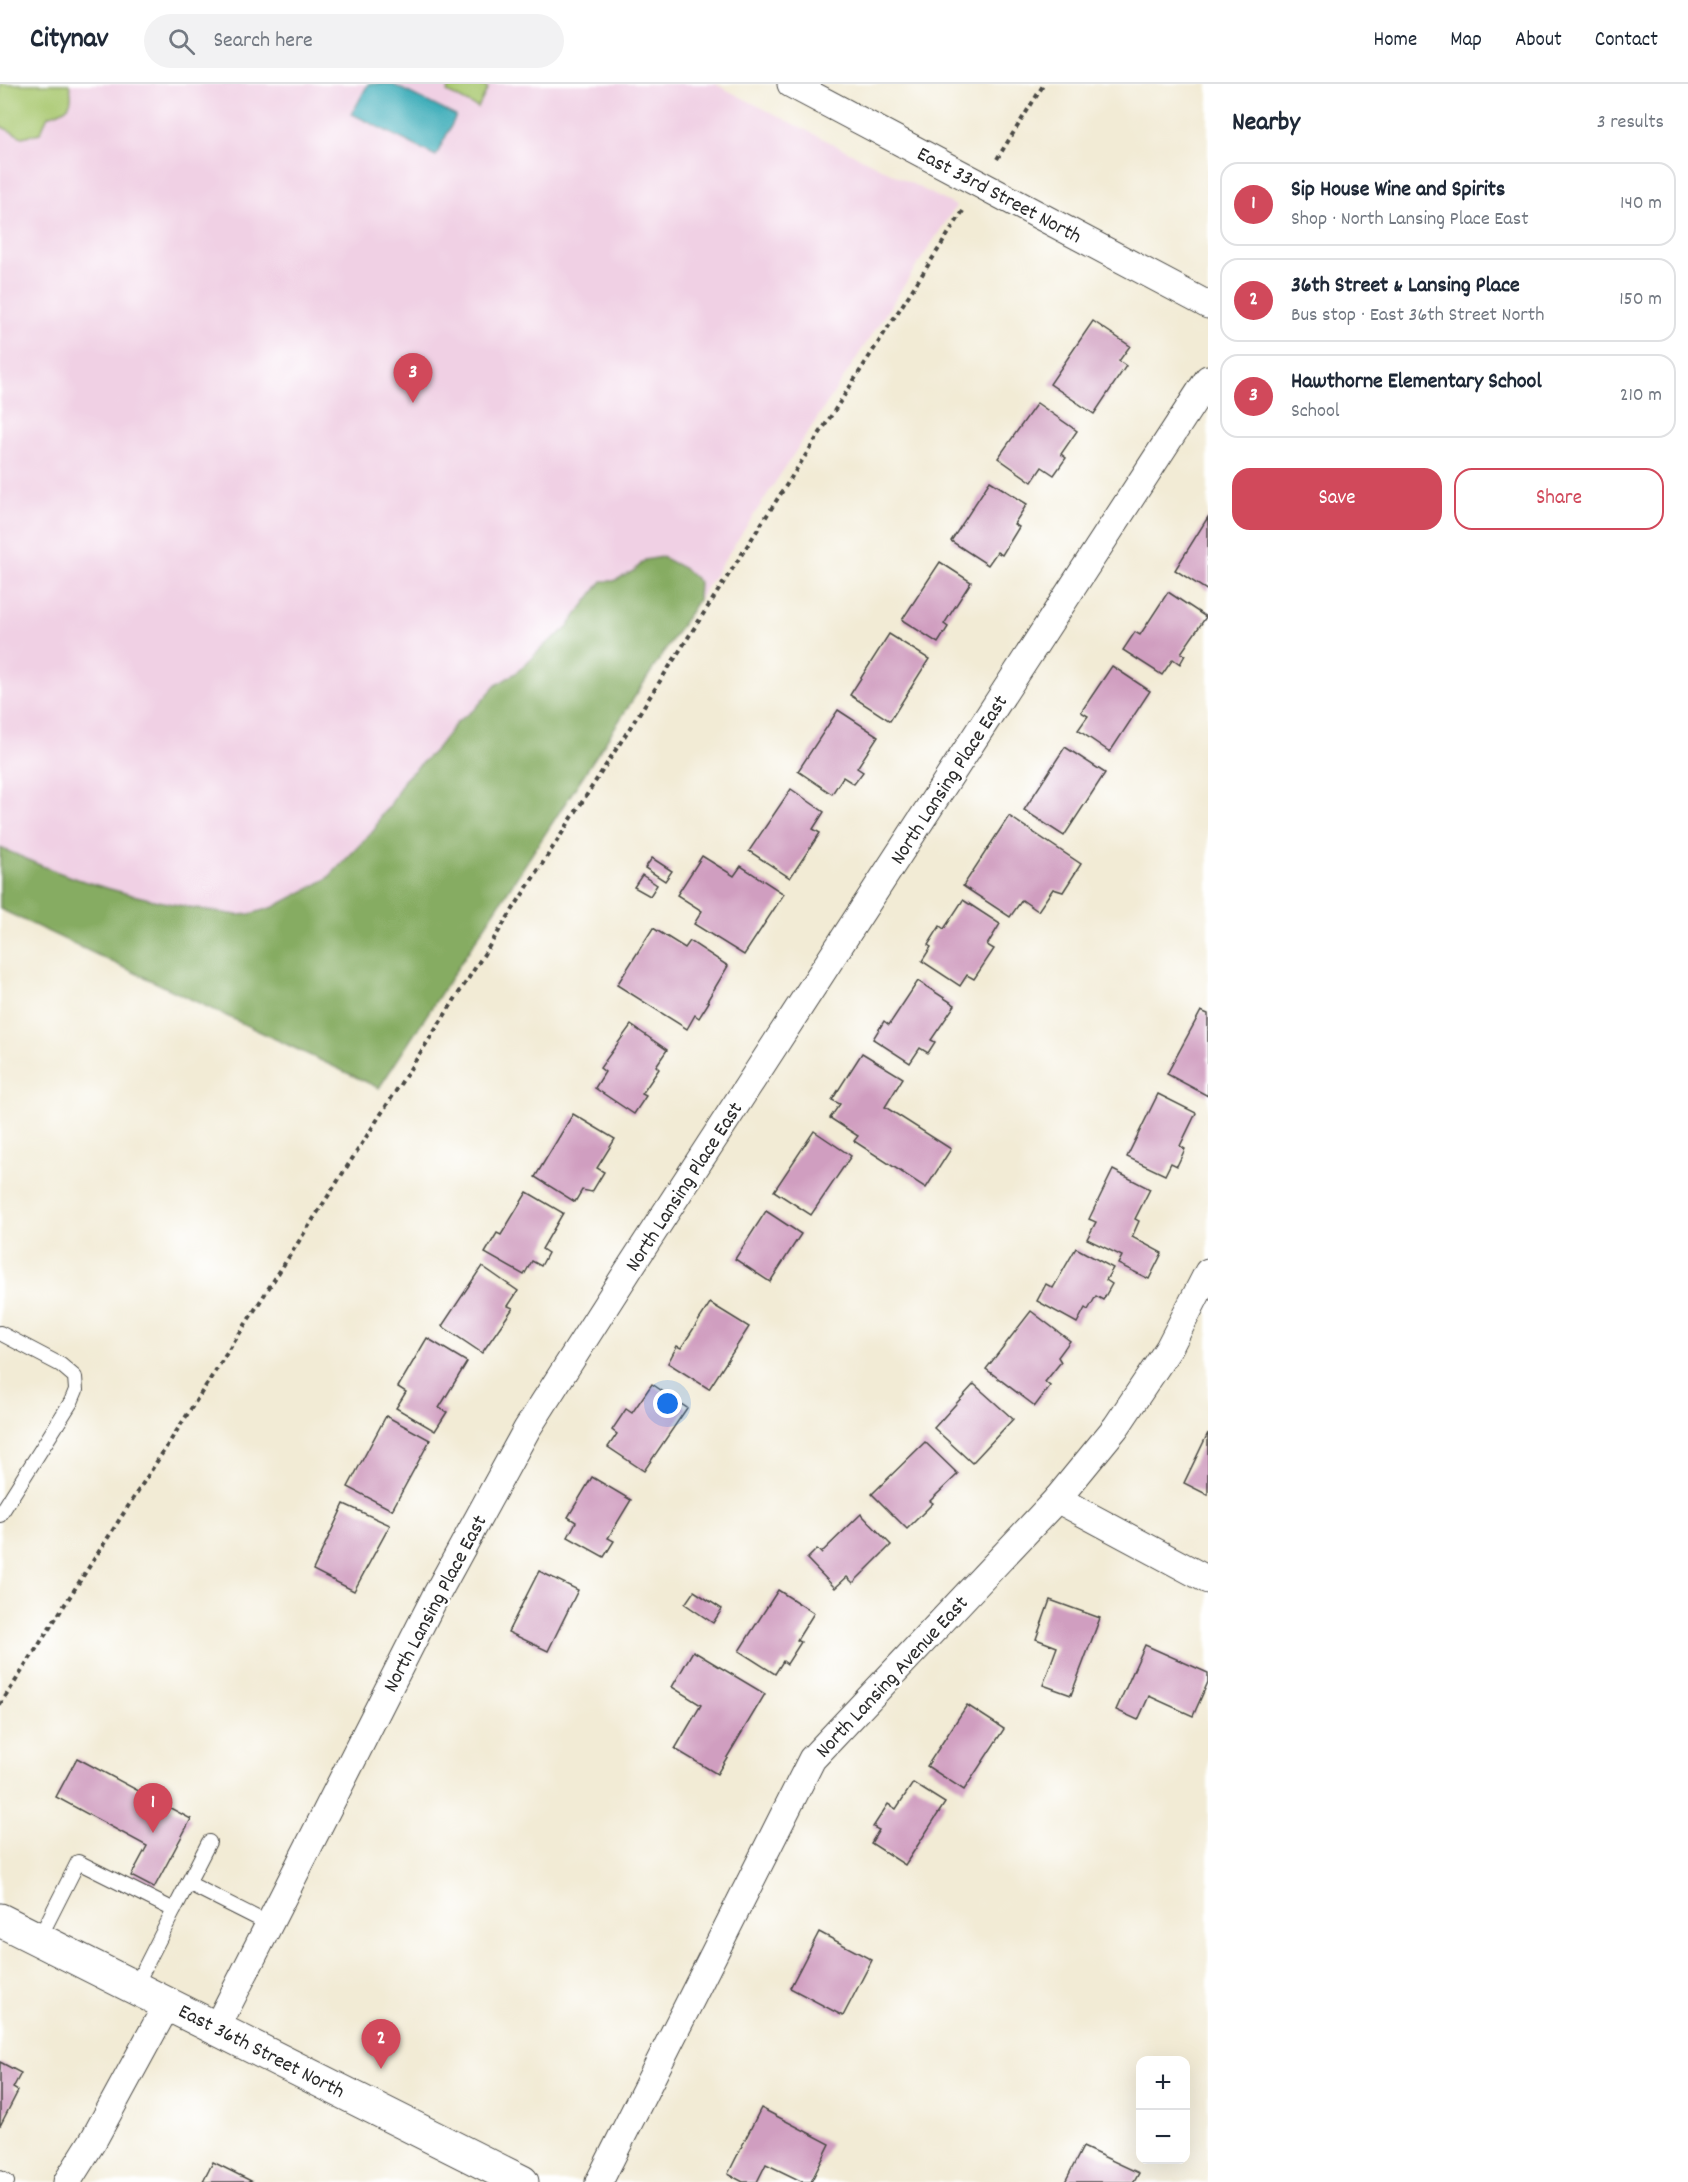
<!DOCTYPE html>
<html lang="en">
<head>
<meta charset="utf-8">
<style>
  :root { --surface:#fff; --page:#f2f2f3; --text:#1f2937; --muted:#747a83; --line:#e0e1e3; --accent:#d1495b }
  body { margin:0; font-family:Dekko,sans-serif; background:var(--page); color:var(--text) }
  .controls { position:absolute; right:18px; bottom:18px; display:grid; overflow:hidden; border-radius:12px; box-shadow:0 6px 24px #0002 }
  .controls button { width:54px; height:54px; display:grid; place-items:center; padding:0; border:0; border-bottom:2px solid var(--line); background:var(--surface); color:var(--text); font:30px sans-serif }
  .you { position:absolute; left:668px; top:1320px; width:21px; height:21px; margin:-15px; border:4px solid #fff; border-radius:50%; background:#1a73e8; box-shadow:0 0 0 9px #1a73e833 }
  .badge { display:grid; place-items:center; width:39px; height:39px; border-radius:50%; background:var(--accent); color:#fff; font-size:20px; font-weight:700 }
  .pin { position:absolute; translate:-50% -50px; filter:drop-shadow(0 2px 3px #0008) }
  .pin::after { content:''; position:absolute; top:32px; width:21px; height:18px; background:inherit; clip-path:polygon(0 0,100% 0,50% 100%) }
  .list { margin:0; padding:0; list-style:none }
  h2 { display:flex; justify-content:space-between; align-items:center; height:78px; margin:0; padding:0 24px; font-size:26px }
  h2 small { font-size:20px; font-weight:400; color:var(--muted) }
  .list li { display:grid; grid-template-columns:39px 1fr auto; gap:18px; align-items:center; box-sizing:border-box; height:84px; margin:0 12px 12px; padding:0 12px; border:2px solid var(--line); border-radius:18px }
  .list b { display:block; font-size:22px; white-space:nowrap }
  .list p { margin:0; font-size:20px; white-space:nowrap; color:var(--muted) }
  .list em { font-size:20px; font-style:normal; color:var(--muted) }
  .actions { display:flex; gap:12px; padding:18px 24px }
  .actions a { flex:1; padding:14px 0; border:2px solid var(--accent); border-radius:18px; text-align:center; font-size:21px; color:var(--accent) }
  .actions .main { background:var(--accent); color:#fff }
  .icon { flex:none; width:33px; height:33px; fill:none; stroke:currentColor; stroke-width:2; stroke-linecap:round; stroke-linejoin:round }
  .map { position:relative; flex:none; width:1208px; height:2098px; overflow:hidden }
  header { display:flex; align-items:center; gap:36px; box-sizing:border-box; height:84px; padding:0 30px; background:var(--surface); border-bottom:2px solid var(--line) }
  header strong { font-size:28px }
  nav { display:flex; gap:33px; margin-inline-start:auto; font-size:21px }
  .search { width:420px; height:54px; background:var(--page); display:flex; align-items:center; gap:15px; box-sizing:border-box; padding:0 21px; border-radius:33px; color:var(--muted); font-size:22px }
  main { display:flex }
  aside { flex:1; background:var(--surface) }
  .map>svg:first-child { display:block }
  .built { fill:#f0d0e4 }
  .green { fill:#a9c870; stroke:#6a7a4e; stroke-width:1.5 }
  .forest { fill:#86ac62; stroke:#586c46; stroke-width:1.5 }
  .water { fill:#3faeba; stroke:#356c72; stroke-width:1.5 }
  .building { fill:#d09ec0 }
  .lines { fill:none; stroke-linecap:round; stroke-linejoin:round }
  .service-casing { stroke:#494844; stroke-width:16 }
  .minor-casing { stroke:#494844; stroke-width:29 }
  .secondary-casing { stroke:#494844; stroke-width:35 }
  .path { stroke:#494844; stroke-width:4; stroke-dasharray:4.5 4.5; stroke-linecap:butt }
  .service { stroke:#fff; stroke-width:14 }
  .minor { stroke:#fff; stroke-width:27 }
  .secondary { stroke:#fff; stroke-width:33 }
  .labels { text-anchor:middle; stroke-width:5; stroke-linejoin:round; paint-order:stroke }
  .street-label { font-size:21px; fill:#2b2b2b; stroke:#fff }
</style>
</head>
<body>
<header>
<strong>Citynav</strong>
<div class="search"><svg class="icon" aria-label="search" viewBox="0 0 24 24"><circle cx="10" cy="10" r="6"/><path d="M15 15l6 6"/></svg>Search here</div>
<nav><a>Home</a><a>Map</a><a>About</a><a>Contact</a></nav>
</header>
<main>
<div class="map">
<svg width="1208" height="2098" viewBox="0 0 1208 2098">
  <rect width="100%" height="100%" fill="#fff"/>
  <filter id="ink" filterUnits="userSpaceOnUse"><feTurbulence type="fractalNoise" baseFrequency=".0167" numOctaves="2"/><feDisplacementMap in="SourceGraphic" scale="12" xChannelSelector="R" yChannelSelector="G"/><feConvolveMatrix kernelMatrix="1 2 1 2 8 2 1 2 1" color-interpolation-filters="sRGB"/></filter>
  <filter id="wash" filterUnits="userSpaceOnUse"><feTurbulence type="fractalNoise" baseFrequency=".008" numOctaves="4" result="noise"/><feDisplacementMap in="SourceGraphic" scale="24" xChannelSelector="R" yChannelSelector="G"/><feGaussianBlur stdDeviation="1.35" result="paint"/><feColorMatrix in="noise" values="0 0 0 0 0 0 0 0 0 0 0 0 0 0 0 0 0 1.4 0 .05"/><feComposite in="paint" operator="in"/></filter>
  <g filter="url(#wash)">
    <rect width="100%" height="100%" fill="#f2ebd5"/>
    <polygon class="built" points="0,0 715,0 956,122 379,1004 0,825"/>
    <g class="green">
      <path d="M 0,0 L 69,0 C 76,22 67,26 48,32 L 40,49 L 22,53 L 0,42 Z"/>
      <polygon points="451,0 480,0 488,4 478,24 447,8"/>
    </g>
    <path class="forest" d="M 662,473 L 685,485 L 699,498 L 698,516 L 379,1004 L 0,825 L 0,764 C 14,769 28,776 42,782 C 101,806 174,822 237,831 L 250,830 L 274,823 L 327,795 L 375,745 L 380,732 L 389,723 L 404,696 L 436,665 L 457,638 L 475,625 L 496,601 L 516,589 L 546,560 L 566,545 L 602,497 L 614,497 L 634,487 L 645,476 Z"/>
    <polygon class="water" points="368,0 392,0 456,32 436,72 352,30"/>
    <g id="blocks">
      <g class="building">
        <polygon points="1093,237 1130,262 1119,277 1126,282 1094,330 1050,300"/>
        <polygon points="1037,319 1077,347 1061,370 1066,374 1054,391 1042,383 1032,398 998,374"/>
        <polygon points="990,397 1027,420 1014,440 1019,443 1002,471 997,468 988,481 951,457"/>
        <polygon points="1208,433 1208,507 1175,486"/>
        <polygon points="940,478 971,498 944,540 948,543 938,559 902,536"/>
        <polygon points="1168,508 1206,533 1181,569 1185,571 1180,580 1173,575 1162,591 1123,566 1135,548 1140,551"/>
        <polygon points="889,550 929,575 890,637 850,611"/>
        <polygon points="1112,582 1150,607 1110,668 1078,646 1088,632 1081,628"/>
        <polygon points="838,626 878,652 857,684 863,688 854,700 843,693 832,710 798,687"/>
        <polygon points="1065,663 1105,689 1064,752 1024,726"/>
        <polygon points="791,705 824,728 813,745 820,749 790,794 749,767"/>
        <polygon points="1009,732 1081,780 1063,808 1053,805 1038,827 1022,816 1010,833 963,802"/>
        <polygon points="702,772 734,792 741,782 784,810 744,871 694,840 702,827 677,811"/>
        <polygon points="652,774 672,787 665,797 645,784"/>
        <polygon points="642,791 657,801 650,812 634,803"/>
        <polygon points="963,816 1000,840 987,861 994,865 974,895 967,891 960,902 922,877 931,863 928,861 940,842 944,845"/>
        <polygon points="653,844 685,864 690,857 728,882 707,917 709,918 699,934 695,931 687,945 617,901"/>
        <polygon points="918,897 955,921 931,956 935,958 928,969 920,964 910,979 873,955 884,937 889,941"/>
        <polygon points="1201,927 1208,930 1208,1012 1167,990"/>
        <polygon points="631,941 667,966 656,982 659,985 642,1010 646,1012 634,1030 595,1004 605,988 600,984"/>
        <polygon points="862,969 903,994 885,1023 951,1065 926,1104 854,1057 858,1052 830,1034 840,1020 832,1016"/>
        <polygon points="1158,1010 1196,1029 1180,1062 1185,1065 1177,1082 1171,1079 1165,1091 1127,1073"/>
        <polygon points="573,1030 615,1055 597,1084 604,1088 592,1108 582,1106 575,1118 535,1093"/>
        <polygon points="814,1047 851,1072 811,1131 774,1107"/>
        <polygon points="1113,1086 1150,1105 1135,1135 1139,1137 1132,1153 1162,1169 1149,1195 1118,1180 1122,1172 1087,1155 1096,1138 1089,1135"/>
        <polygon points="527,1108 563,1129 542,1165 548,1169 541,1182 532,1177 524,1191 485,1169 497,1149 501,1151"/>
        <polygon points="766,1127 801,1150 770,1198 735,1175"/>
        <polygon points="1076,1164 1113,1184 1106,1196 1112,1200 1103,1216 1096,1212 1088,1226 1085,1224 1077,1239 1037,1217 1046,1200 1053,1204"/>
        <polygon points="482,1182 518,1207 508,1222 513,1224 482,1269 442,1242"/>
        <polygon points="710,1219 749,1243 709,1305 668,1279 677,1262 681,1264"/>
        <polygon points="1031,1227 1070,1257 1058,1273 1061,1278 1045,1298 1050,1302 1035,1322 986,1285"/>
        <polygon points="427,1254 467,1278 439,1324 447,1328 435,1347 396,1324 406,1308 398,1303"/>
        <polygon points="652,1300 687,1324 644,1387 608,1363 617,1350 612,1346 626,1325 632,1329"/>
        <polygon points="974,1300 1013,1335 972,1379 934,1344"/>
        <polygon points="386,1332 430,1356 392,1426 348,1403"/>
        <polygon points="1208,1349 1208,1411 1184,1399"/>
        <polygon points="925,1358 958,1390 930,1417 933,1419 907,1445 872,1410"/>
        <polygon points="592,1393 631,1416 608,1454 614,1457 604,1473 568,1453 576,1438 568,1433"/>
        <polygon points="344,1420 390,1441 354,1507 313,1486"/>
        <polygon points="861,1430 891,1461 853,1499 847,1493 835,1504 807,1475 817,1465 821,1469"/>
        <polygon points="539,1487 578,1506 548,1567 508,1548"/>
        <polygon points="778,1506 814,1529 797,1556 801,1558 787,1580 783,1577 775,1590 739,1567"/>
        <polygon points="694,1507 722,1525 713,1539 685,1520"/>
        <polygon points="1050,1516 1100,1534 1071,1611 1043,1601 1057,1563 1036,1555"/>
        <polygon points="1145,1561 1208,1589 1208,1598 1193,1632 1149,1612 1138,1636 1116,1626"/>
        <polygon points="693,1567 765,1610 717,1690 675,1665 701,1621 672,1603"/>
        <polygon points="967,1621 1004,1645 964,1706 927,1682"/>
        <polygon points="77,1674 191,1735 154,1804 131,1792 147,1762 56,1713"/>
        <polygon points="913,1699 945,1719 905,1781 871,1759 879,1746 873,1743 888,1720 896,1725"/>
        <polygon points="819,1848 872,1876 843,1932 790,1904"/>
        <polygon points="0,1978 21,1989 13,2004 18,2007 0,2042"/>
        <polygon points="761,2024 830,2060 811,2098 803,2098 766,2080 757,2098 743,2098 728,2090"/>
        <polygon points="1083,2063 1139,2089 1134,2098 1065,2098"/>
        <polygon points="213,2078 253,2098 203,2098"/>
      </g>
    </g>
  </g>
  <g filter="url(#ink)">
    <use href="#blocks" fill-opacity="0" stroke="#494844" stroke-width="1.5"/>
    <g class="lines">
      <g class="service-casing">
        <g id="service">
          <polyline points="0,1249 61,1281 75,1293 76,1306 71,1318 0,1431"/>
          <polyline points="188,1799 209,1758"/>
          <polyline points="174,1826 188,1799 269,1840"/>
          <polyline points="39,1855 78,1778 174,1826 135,1903"/>
          <polyline points="0,2094 7,2098"/>
        </g>
      </g>
      <g class="minor-casing">
        <g id="minor">
          <polyline points="791,0 1208,221"/>
          <polyline points="1057,1415 1208,1496"/>
          <polyline points="217,1943 434,1515 527,1345 631,1182 1208,295"/>
          <polyline points="67,2098 94,2055 168,1919"/>
          <polyline points="599,2098 812,1675 1057,1415 1116,1343 1169,1264 1208,1188"/>
        </g>
      </g>
      <g class="secondary-casing">
        <polyline id="secondary" points="0,1836 522,2098"/>
      </g>
      <g class="path">
        <polyline points="997,75 1044,0"/>
        <polyline points="0,1621 965,124"/>
      </g>
      <use href="#service" class="service"/>
      <use href="#minor" class="minor"/>
      <use href="#secondary" class="secondary"/>
    </g>
  </g>
  <g class="labels">
    <g class="street-label">
      <text transform="translate(1000 110) rotate(28)" y="7">East 33rd Street North</text>
      <text transform="translate(948 695) rotate(-57)" y="7">North Lansing Place East</text>
      <text transform="translate(683 1102) rotate(-57)" y="7">North Lansing Place East</text>
      <text transform="translate(434 1519) rotate(-62)" y="7">North Lansing Place East</text>
      <text transform="translate(891 1592) rotate(-47)" y="7">North Lansing Avenue East</text>
      <text transform="translate(262 1966) rotate(27)" y="7">East 36th Street North</text>
    </g>
  </g>
</svg>
<div class="controls">
<button>+</button>
<button>−</button>
</div>
<div class="you"></div>
<div class="pin badge" style="left:153px;top:1749px">1</div>
<div class="pin badge" style="left:381px;top:1985px">2</div>
<div class="pin badge" style="left:413px;top:319px">3</div>
</div>
<aside>
<h2>Nearby<small>3 results</small></h2>
<ul class="list">
<li><span class="badge">1</span><div><b>Sip House Wine and Spirits</b><p>Shop · North Lansing Place East</p></div><em>140 m</em></li>
<li><span class="badge">2</span><div><b>36th Street &amp; Lansing Place</b><p>Bus stop · East 36th Street North</p></div><em>150 m</em></li>
<li><span class="badge">3</span><div><b>Hawthorne Elementary School</b><p>School</p></div><em>210 m</em></li>
</ul>
<div class="actions"><a class="main">Save</a><a>Share</a></div>
</aside>
</main>
</body>
</html>
